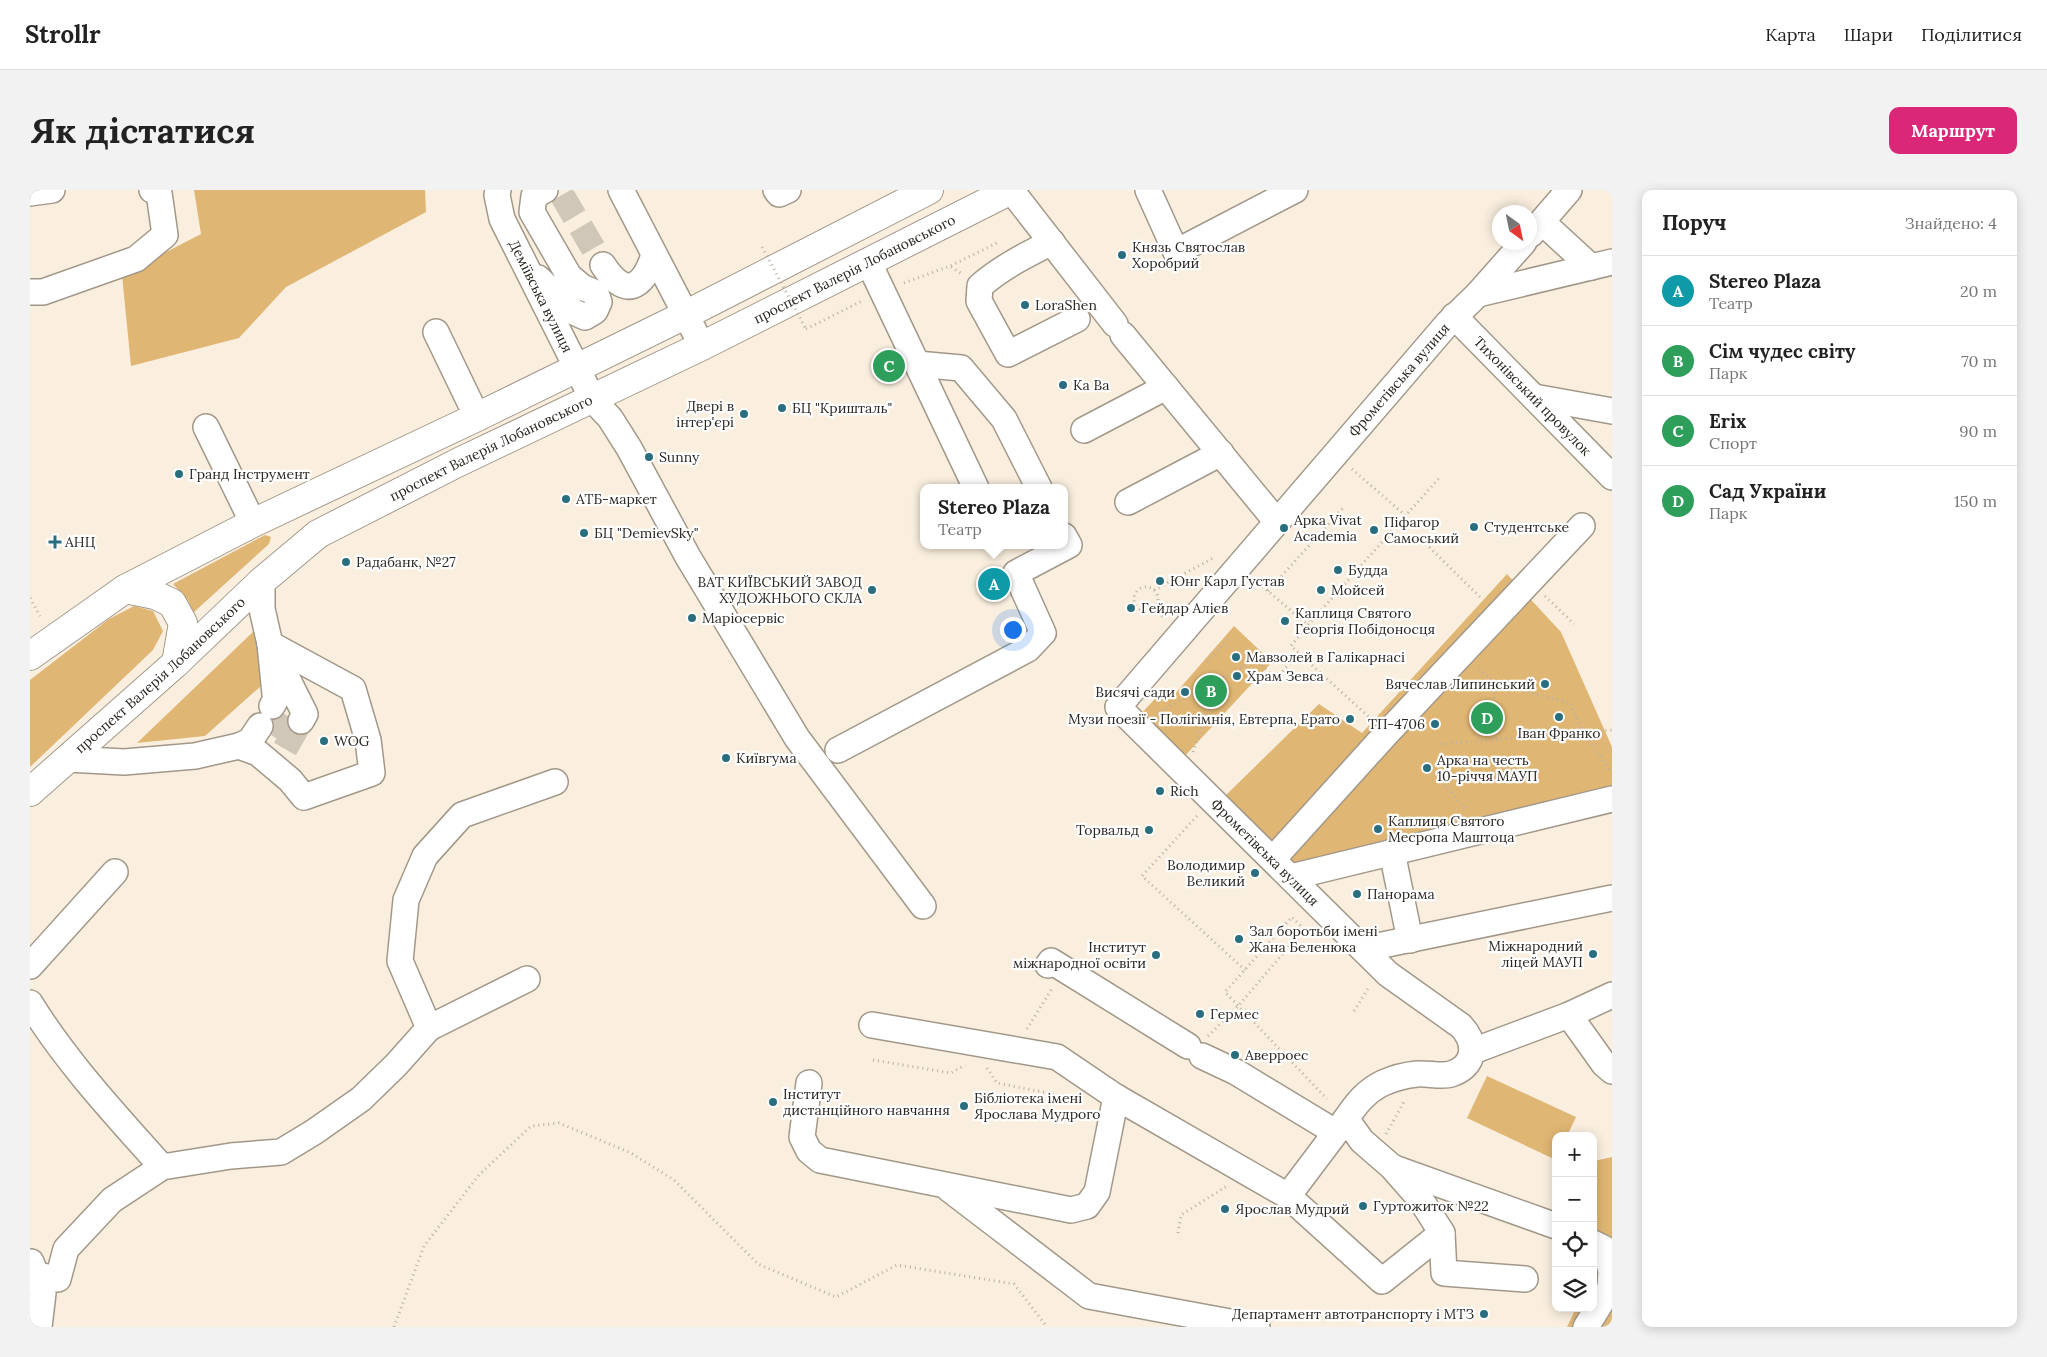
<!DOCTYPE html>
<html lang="uk">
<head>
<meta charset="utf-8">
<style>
  :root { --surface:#fff; --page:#f2f2f2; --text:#222; --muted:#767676; --line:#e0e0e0; --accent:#db2777 }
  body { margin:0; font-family:Lora,serif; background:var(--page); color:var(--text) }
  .controls { position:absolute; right:15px; bottom:15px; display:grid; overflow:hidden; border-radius:10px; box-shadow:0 2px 12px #0003 }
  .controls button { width:45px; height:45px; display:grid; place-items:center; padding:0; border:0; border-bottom:1px solid var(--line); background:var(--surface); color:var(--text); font:25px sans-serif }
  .compass { position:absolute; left:1462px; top:15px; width:45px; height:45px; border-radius:50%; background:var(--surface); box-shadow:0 2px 12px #0003; rotate:147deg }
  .you { position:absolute; left:982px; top:439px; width:18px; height:18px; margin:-12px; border:4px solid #fff; border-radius:50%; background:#1a73e8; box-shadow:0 0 0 8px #1a73e833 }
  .badge { display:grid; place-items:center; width:32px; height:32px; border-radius:50%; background:var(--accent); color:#fff; font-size:16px; font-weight:700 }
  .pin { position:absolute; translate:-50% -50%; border:2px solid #fff; box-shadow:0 1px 5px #0006 }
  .popup { position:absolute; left:890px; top:294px; width:148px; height:65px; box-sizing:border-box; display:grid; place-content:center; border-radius:10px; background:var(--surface); filter:drop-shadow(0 1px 4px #0005); font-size:16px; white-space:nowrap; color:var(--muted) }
  .popup b { font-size:19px; color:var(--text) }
  .popup::after { content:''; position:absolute; left:50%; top:100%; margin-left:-10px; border:10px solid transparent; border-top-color:var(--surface) }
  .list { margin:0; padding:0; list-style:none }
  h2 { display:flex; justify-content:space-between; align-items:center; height:65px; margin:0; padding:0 20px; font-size:21px }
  h2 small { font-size:16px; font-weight:400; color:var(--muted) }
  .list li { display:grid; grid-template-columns:32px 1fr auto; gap:15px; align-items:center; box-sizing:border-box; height:70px; padding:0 20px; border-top:1px solid var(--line) }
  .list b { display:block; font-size:19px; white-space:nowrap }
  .list p { margin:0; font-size:16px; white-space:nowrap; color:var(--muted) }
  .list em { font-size:16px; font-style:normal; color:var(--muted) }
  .icon { flex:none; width:28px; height:28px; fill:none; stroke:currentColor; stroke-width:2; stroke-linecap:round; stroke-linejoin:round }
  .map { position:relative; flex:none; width:1582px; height:1137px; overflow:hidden; border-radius:10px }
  header { display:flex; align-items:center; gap:30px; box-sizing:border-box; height:70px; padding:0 25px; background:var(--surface); border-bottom:1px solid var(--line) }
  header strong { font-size:24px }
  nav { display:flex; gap:28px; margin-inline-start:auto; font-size:18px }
  .intro { display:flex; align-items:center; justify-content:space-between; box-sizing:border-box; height:120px; padding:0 30px }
  h1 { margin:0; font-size:35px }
  .button { padding:12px 22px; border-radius:10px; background:var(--accent); color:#fff; font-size:18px; font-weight:700 }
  main { display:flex; gap:30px; padding:0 30px }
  aside { flex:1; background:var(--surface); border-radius:10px; box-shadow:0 2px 12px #0003 }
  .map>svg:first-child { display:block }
  .green { fill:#e0b674 }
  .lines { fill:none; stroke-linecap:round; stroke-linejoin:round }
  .minor-tunnel { stroke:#d0c7b9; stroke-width:25; stroke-dasharray:25 12; stroke-linecap:butt }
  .minor-casing { stroke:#a29889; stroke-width:28 }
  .major-casing { stroke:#a29889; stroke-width:30 }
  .path { stroke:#b9b0a3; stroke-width:3; stroke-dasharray:1 4; stroke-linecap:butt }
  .minor { stroke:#fff; stroke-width:25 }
  .major { stroke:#fff; stroke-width:28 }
  .path-bridge { stroke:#b9b0a3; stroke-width:3; stroke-dasharray:1 4; stroke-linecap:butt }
  .poi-dot { fill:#296e7e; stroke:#fefefe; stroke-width:2 }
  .labels { text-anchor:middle; stroke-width:4.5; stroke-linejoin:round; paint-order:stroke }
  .poi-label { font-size:14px; fill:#2a2620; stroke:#fefefe; text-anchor:start }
  .street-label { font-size:14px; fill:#2a2620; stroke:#fefefe }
</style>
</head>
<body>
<header>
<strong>Strollr</strong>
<nav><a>Карта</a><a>Шари</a><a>Поділитися</a></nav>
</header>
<div class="intro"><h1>Як дістатися</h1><a class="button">Маршрут</a></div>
<main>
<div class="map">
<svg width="1582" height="1137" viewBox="0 0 1582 1137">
  <rect width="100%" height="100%" fill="#faefdf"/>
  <g class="green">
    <polygon points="164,0 395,0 396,22 256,97 209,148 101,176 92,85 171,44"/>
    <polygon points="235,345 241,347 239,354 163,423 158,410 143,394"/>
    <polygon points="1477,384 1531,442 1582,557 1582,599 1268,679 1194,607 1289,514 1332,543"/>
    <polygon points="104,416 123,421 133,441 123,460 0,577 0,490 79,429"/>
    <polygon points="229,436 232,495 175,546 107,553"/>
    <polygon points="1204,436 1242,472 1152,569 1108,527 1136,497 1144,505"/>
    <polygon points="1457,886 1546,927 1537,946 1526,946 1526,970 1437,928"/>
    <polygon points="1582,967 1582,1137 1537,1137 1546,1118 1563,1118 1563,1079 1568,1068 1564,971"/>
  </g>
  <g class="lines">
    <g class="minor-tunnel">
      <polyline points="532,5 573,75"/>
      <polyline points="241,545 255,523"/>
      <polyline points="255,559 271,531"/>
    </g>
    <g class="minor-casing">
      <g id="minor">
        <path id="s1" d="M 468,0 L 467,5 L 472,29 L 563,210 L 580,228 L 599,258 L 658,367 L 767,548 L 893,716"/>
        <polyline points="591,0 672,156"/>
        <polyline points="746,0 749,4 758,0"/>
        <polyline points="981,0 1085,134"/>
        <polyline points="1118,0 1146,62 1265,0"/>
        <polyline points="0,3 22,0"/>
        <polyline points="1512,32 1561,77"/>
        <polyline points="1501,44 1539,0"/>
        <path d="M 1022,52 C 996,65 972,77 950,96 L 949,111 L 978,164 L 1047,129"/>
        <path id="s2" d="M 1494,52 L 1448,104 L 1418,133 L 1088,517 L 1358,784 L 1431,836 C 1447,853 1446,876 1421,884 C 1412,887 1397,883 1387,884 C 1377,885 1362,889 1353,893 C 1336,901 1326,914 1316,929 L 1332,951 L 1362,977 L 1391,1010 L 1412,1043 L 1414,1083 L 1495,1089"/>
        <polyline points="839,73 946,298"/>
        <path d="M 573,75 C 595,109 613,99 624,65"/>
        <polyline points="508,88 544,122 555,127 565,121 569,112 566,103 552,97 539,86 502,22 504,6 515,0"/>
        <polyline points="0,102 13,102 106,69 135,45 129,3 122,0"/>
        <polyline points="1448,104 1582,72"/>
        <path id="s3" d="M 1424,126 L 1582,287"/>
        <polyline points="406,142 447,227"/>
        <polyline points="1093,145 1247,332"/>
        <polyline points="887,174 931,178 974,229 1009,298"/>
        <polyline points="1504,207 1582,221"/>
        <polyline points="176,237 223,333"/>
        <polyline points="1054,240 1136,197"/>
        <polyline points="1098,312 1191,263"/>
        <polyline points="232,391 232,419 240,454 245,504 246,509 242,516"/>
        <polyline points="247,468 275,524 271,531"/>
        <polyline points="209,556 228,563 260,590 274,607 342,583 338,550 323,499 240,454"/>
        <polyline points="808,560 998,459 1013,443 986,383 1039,355 1034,346"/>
        <polyline points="38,569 94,572 165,566 209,556 220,551 230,536"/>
        <polyline points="1362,662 1380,750"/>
        <polyline points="1243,669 1357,543 1552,336"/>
        <polyline points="1261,687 1582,609"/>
        <polyline points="1333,759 1582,708"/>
        <polyline points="1018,775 1021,771 1158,856"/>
        <polyline points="0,776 85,682"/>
        <path d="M 0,813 C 37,873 85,924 132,977"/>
        <polyline points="1539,825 1582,805"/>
        <polyline points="842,835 1027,867 1086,907 1258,1006 1316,929"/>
        <polyline points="399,838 370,771 376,710 395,666 432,625 525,592"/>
        <polyline points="1443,861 1539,825 1574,874 1582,881"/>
        <polyline points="1172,866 1206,882 1305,942"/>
        <polyline points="779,893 772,947 779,961 790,970 1041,1020 1057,1016 1067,1002 1086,907"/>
        <polyline points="1364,978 1526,1036"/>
        <polyline points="919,999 1059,1106 1227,1137"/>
        <polyline points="1258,1006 1352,1091 1412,1043"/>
        <polyline points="1,1072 13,1103 9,1137"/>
        <polyline points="7,1085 28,1089 36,1059 82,1010 132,977 201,966 251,962 284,942 331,909 366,875 399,838 497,789"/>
        <polyline points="1556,1137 1580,1098 1581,1081 1575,1059 1563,1053"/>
      </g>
    </g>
    <g class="major-casing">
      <g id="major">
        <polyline points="95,399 125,405 142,413 153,433 146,473"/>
        <polyline points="0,466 95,399 223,333 447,227 655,125 899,0"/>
        <path id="s4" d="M 0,602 L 146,473 L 232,391 L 288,344 L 427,273 L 672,156 L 981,0"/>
      </g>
    </g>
    <g class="path">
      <polyline points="921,77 932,84"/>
      <polyline points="874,93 920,76 967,53"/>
      <polyline points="776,139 834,110"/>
      <polyline points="1322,279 1376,326"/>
      <polyline points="1358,347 1390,348 1452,409"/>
      <polyline points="1225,390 1278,435 1261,456 1340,528"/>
      <circle cx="1116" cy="409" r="12"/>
      <polyline points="1124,400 1185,367"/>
      <polyline points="1238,401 1313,318"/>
      <polyline points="1515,406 1544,434"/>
      <polyline points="0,408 10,426"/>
      <polyline points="1124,419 1135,428"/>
      <polyline points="1278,435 1411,286"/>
      <polyline points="1177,472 1198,449"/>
      <polyline points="1449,479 1464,493 1465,550"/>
      <polyline points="1464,493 1540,513 1553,542 1582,583"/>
      <polyline points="1127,523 1226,470 1246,489 1268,463"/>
      <polyline points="1411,554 1582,540"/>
      <polyline points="1163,562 1189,490"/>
      <polyline points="1395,572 1437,621"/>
      <polyline points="1167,626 1112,686 1215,780"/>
      <polyline points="1274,739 1262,727 1195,802 1297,909"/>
      <polyline points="1324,821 1339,797"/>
      <polyline points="997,839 1023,797"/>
      <polyline points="1178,846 1209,815 1274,739"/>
      <polyline points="843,870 921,883 935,875"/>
      <polyline points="957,878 967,893 1044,908"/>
      <polyline points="1356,944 1375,910"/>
      <polyline points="1148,1043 1151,1025 1197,996"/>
      <polyline points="364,1137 394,1056 449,985 501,936 529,933 601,963 644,990 728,1074 806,1107 867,1075 984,1094 1017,1137"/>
    </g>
    <use href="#minor" class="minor"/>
    <use href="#major" class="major"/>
    <polyline class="path-bridge" points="732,57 776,139"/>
  </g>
  <g class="poi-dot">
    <circle cx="1092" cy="65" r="5"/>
    <circle cx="995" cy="115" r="5"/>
    <circle cx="1033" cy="195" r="5"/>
    <circle cx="752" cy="218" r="5"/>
    <circle cx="714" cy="224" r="5"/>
    <circle cx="619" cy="267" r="5"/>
    <circle cx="149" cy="284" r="5"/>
    <circle cx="536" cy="309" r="5"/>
    <circle cx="1444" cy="337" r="5"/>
    <circle cx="1254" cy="338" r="5"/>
    <circle cx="1344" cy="340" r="5"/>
    <circle cx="554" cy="343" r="5"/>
    <path d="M22.5 344.5h5v5h5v5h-5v5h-5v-5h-5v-5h5z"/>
    <circle cx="316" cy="372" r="5"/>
    <circle cx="1308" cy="380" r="5"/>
    <circle cx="1130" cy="391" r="5"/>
    <circle cx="842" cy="400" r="5"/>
    <circle cx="1291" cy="400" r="5"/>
    <circle cx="1101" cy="418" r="5"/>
    <circle cx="662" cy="428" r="5"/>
    <circle cx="1255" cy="431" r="5"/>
    <circle cx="1206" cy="467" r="5"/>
    <circle cx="1207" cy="486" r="5"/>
    <circle cx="1515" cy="494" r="5"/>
    <circle cx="1155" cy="502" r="5"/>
    <circle cx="1529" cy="527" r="5"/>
    <circle cx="1320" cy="529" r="5"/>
    <circle cx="1405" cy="534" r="5"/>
    <circle cx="294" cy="551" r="5"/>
    <circle cx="696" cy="568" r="5"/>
    <circle cx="1397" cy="578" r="5"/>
    <circle cx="1130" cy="601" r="5"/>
    <circle cx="1348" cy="639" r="5"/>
    <circle cx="1119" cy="640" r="5"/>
    <circle cx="1225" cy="683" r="5"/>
    <circle cx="1327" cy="704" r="5"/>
    <circle cx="1209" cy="749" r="5"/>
    <circle cx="1563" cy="764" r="5"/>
    <circle cx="1126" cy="765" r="5"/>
    <circle cx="1170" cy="824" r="5"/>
    <circle cx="1205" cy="865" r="5"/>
    <circle cx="743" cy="912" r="5"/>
    <circle cx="934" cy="916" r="5"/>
    <circle cx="1333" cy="1016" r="5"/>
    <circle cx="1195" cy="1019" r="5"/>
    <circle cx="1454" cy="1124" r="5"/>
  </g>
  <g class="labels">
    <g class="poi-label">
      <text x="1102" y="62">Князь Святослав<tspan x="1102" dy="16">Хоробрий</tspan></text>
      <text x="1005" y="120">LoraShen</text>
      <text x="1043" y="200">Ка Ва</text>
      <text x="704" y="221" text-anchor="end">Двері в<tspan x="704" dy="16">інтер'єрі</tspan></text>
      <text x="762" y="223">БЦ "Кришталь"</text>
      <text x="629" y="272">Sunny</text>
      <text x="159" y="289">Гранд Інструмент</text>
      <text x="546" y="314">АТБ-маркет</text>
      <text x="1264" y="335">Арка Vivat<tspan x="1264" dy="16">Academia</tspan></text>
      <text x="1354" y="337">Піфагор<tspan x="1354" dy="16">Самоський</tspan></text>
      <text x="1454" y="342">Студентське</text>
      <text x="564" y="348">БЦ "DemievSky"</text>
      <text x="35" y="357">АНЦ</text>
      <text x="326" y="377">Радабанк, №27</text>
      <text x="1318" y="385">Будда</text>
      <text x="1140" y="396">Юнг Карл Густав</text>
      <text x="832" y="397" text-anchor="end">ВАТ КИЇВСЬКИЙ ЗАВОД<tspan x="832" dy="16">ХУДОЖНЬОГО СКЛА</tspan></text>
      <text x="1301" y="405">Мойсей</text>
      <text x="1111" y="423">Гейдар Алієв</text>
      <text x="1265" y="428">Каплиця Святого<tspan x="1265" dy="16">Георгія Побідоносця</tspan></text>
      <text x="672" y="433">Маріосервіс</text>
      <text x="1216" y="472">Мавзолей в Галікарнасі</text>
      <text x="1217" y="491">Храм Зевса</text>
      <text x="1505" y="499" text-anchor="end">Вячеслав Липинський</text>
      <text x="1145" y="507" text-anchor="end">Висячі сади</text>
      <text x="1310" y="534" text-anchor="end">Музи поезії - Полігімнія, Евтерпа, Ерато</text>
      <text x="1395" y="539" text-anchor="end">ТП-4706</text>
      <text x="1529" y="548" text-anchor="middle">Іван Франко</text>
      <text x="304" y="556">WOG</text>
      <text x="706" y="573">Київгума</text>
      <text x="1407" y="575">Арка на честь<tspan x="1407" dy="16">10-річчя МАУП</tspan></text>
      <text x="1140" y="606">Rich</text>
      <text x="1358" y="636">Каплиця Святого<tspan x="1358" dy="16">Месропа Маштоца</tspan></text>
      <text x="1109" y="645" text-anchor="end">Торвальд</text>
      <text x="1215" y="680" text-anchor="end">Володимир<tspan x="1215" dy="16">Великий</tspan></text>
      <text x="1337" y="709">Панорама</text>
      <text x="1219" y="746">Зал боротьби імені<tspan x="1219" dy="16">Жана Беленюка</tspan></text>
      <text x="1553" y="761" text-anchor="end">Міжнародний<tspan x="1553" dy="16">ліцей МАУП</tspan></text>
      <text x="1116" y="762" text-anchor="end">Інститут<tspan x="1116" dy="16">міжнародної освіти</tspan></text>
      <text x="1180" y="829">Гермес</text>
      <text x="1215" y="870">Аверроес</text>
      <text x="753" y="909">Інститут<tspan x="753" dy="16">дистанційного навчання</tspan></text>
      <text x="944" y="913">Бібліотека імені<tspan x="944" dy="16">Ярослава Мудрого</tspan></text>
      <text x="1343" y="1021">Гуртожиток №22</text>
      <text x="1205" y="1024">Ярослав Мудрий</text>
      <text x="1444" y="1129" text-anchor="end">Департамент автотранспорту і МТЗ</text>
    </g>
    <g class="street-label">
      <text dy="5" stroke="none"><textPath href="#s4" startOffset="985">проспект Валерія Лобановського</textPath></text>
      <text dy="5" stroke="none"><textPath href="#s1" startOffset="116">Деміївська вулиця</textPath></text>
      <text transform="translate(1369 190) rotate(-49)" y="5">Фрометівська вулиця</text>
      <text dy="5" stroke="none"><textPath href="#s3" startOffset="112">Тихонівський провулок</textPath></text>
      <text dy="5" stroke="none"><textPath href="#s4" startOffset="580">проспект Валерія Лобановського</textPath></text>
      <text dy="5" stroke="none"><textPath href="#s4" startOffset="175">проспект Валерія Лобановського</textPath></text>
      <text dy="5" stroke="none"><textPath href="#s2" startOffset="824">Фрометівська вулиця</textPath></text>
    </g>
  </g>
</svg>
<div class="controls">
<button>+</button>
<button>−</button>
<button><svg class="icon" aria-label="locate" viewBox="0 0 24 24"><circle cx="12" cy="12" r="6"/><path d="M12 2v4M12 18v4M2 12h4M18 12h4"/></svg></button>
<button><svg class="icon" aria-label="layers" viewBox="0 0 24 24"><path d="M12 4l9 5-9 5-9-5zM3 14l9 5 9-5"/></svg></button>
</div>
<svg class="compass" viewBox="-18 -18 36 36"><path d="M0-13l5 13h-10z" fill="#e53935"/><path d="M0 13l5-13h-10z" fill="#767676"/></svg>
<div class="you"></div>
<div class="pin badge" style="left:964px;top:394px;background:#0f9aa8">A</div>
<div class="popup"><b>Stereo Plaza</b>Театр</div>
<div class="pin badge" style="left:1181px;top:501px;background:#2e9e5b">B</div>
<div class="pin badge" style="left:859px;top:176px;background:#2e9e5b">C</div>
<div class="pin badge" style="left:1457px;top:528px;background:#2e9e5b">D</div>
</div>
<aside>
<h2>Поруч<small>Знайдено: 4</small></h2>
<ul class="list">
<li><span class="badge" style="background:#0f9aa8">A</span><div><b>Stereo Plaza</b><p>Театр</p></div><em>20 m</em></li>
<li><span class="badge" style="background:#2e9e5b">B</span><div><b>Сім чудес світу</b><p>Парк</p></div><em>70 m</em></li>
<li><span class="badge" style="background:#2e9e5b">C</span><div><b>Erix</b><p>Спорт</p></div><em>90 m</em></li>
<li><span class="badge" style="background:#2e9e5b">D</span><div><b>Сад України</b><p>Парк</p></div><em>150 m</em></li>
</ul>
</aside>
</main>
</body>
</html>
